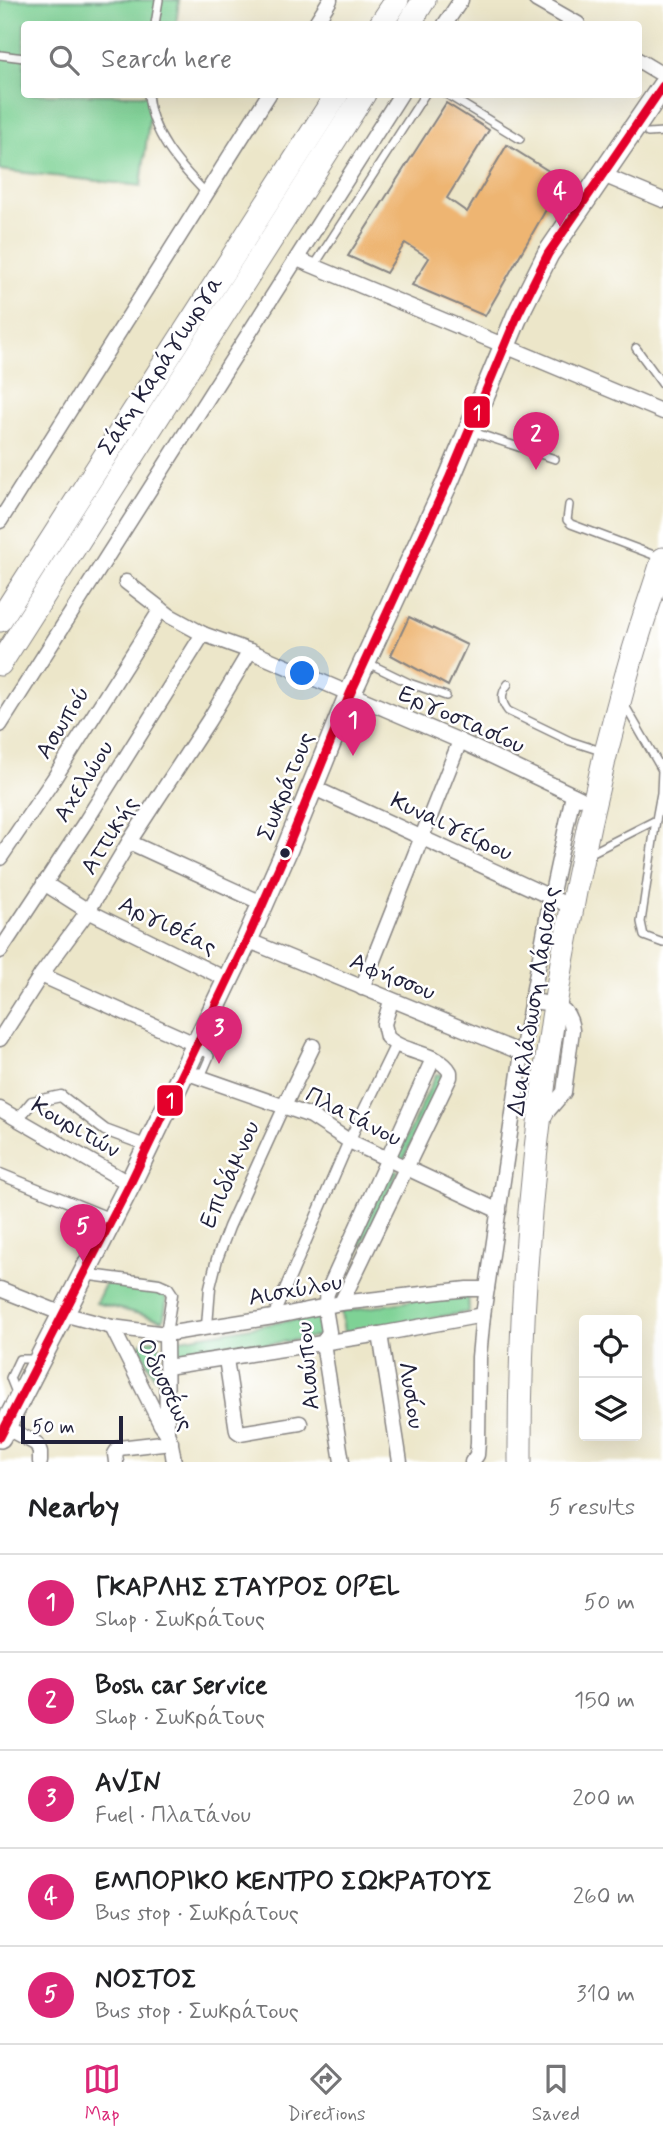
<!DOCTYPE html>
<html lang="en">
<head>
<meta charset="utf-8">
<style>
  :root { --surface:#fff; --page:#f2f2f2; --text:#202124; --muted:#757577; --line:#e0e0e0; --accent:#db2777 }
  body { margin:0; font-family:Mynerve,sans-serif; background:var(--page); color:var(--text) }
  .controls { position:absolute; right:21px; bottom:21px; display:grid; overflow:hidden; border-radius:7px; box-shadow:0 7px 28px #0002 }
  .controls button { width:63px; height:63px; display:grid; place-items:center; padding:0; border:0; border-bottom:2px solid var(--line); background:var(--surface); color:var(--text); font:35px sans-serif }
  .scale { position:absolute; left:21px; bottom:18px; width:102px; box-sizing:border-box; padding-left:7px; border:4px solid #22223b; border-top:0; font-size:19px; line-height:24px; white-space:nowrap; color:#22223b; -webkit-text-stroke:5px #fff; paint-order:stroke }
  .you { position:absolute; left:303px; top:674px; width:24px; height:24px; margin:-18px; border:5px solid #fff; border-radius:50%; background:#1a73e8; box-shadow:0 0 0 10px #1a73e833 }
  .badge { display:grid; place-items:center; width:46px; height:46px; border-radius:50%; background:var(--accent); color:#fff; font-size:23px; font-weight:700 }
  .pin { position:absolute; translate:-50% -58px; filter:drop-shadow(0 2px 4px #0008) }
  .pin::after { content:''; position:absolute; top:37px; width:24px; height:21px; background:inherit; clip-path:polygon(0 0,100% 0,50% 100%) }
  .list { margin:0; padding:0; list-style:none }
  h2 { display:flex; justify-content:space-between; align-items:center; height:91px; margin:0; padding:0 28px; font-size:30px }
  h2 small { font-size:23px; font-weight:400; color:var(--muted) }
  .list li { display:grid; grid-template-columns:46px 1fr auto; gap:21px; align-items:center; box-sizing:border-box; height:98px; padding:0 28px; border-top:2px solid var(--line) }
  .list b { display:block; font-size:26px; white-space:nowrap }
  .list p { margin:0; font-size:23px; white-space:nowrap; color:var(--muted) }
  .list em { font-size:23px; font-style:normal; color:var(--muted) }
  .icon { flex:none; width:38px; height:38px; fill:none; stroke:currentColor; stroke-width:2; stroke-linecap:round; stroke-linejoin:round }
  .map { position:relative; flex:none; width:663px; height:1462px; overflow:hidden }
  .search { position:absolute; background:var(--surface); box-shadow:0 7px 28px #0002; left:21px; right:21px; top:21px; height:77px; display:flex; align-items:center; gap:18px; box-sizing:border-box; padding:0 24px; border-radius:7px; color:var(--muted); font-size:26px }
  .sheet { height:581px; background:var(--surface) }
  nav { display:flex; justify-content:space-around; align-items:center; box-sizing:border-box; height:98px; border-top:2px solid var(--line); background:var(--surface); font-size:19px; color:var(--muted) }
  nav a { display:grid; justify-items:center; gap:4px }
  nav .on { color:var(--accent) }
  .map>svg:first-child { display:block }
  .green { fill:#7ed295; stroke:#507a68; stroke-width:2 }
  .building { fill:#eeb572 }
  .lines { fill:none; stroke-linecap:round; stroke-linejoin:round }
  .service-casing { stroke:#878482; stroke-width:10 }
  .pedestrian-casing { stroke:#878482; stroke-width:13 }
  .minor-casing { stroke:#878482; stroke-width:17 }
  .secondary-casing { stroke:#878482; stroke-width:24 }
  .primary-casing { stroke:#878482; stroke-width:25 }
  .service { stroke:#fff; stroke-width:7 }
  .pedestrian { stroke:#fff; stroke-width:10 }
  .minor { stroke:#fff; stroke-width:14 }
  .secondary { stroke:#fff; stroke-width:21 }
  .primary { stroke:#fff; stroke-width:23 }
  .bus-1-casing { stroke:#fff; stroke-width:14 }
  .bus-1 { stroke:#e4002b; stroke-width:9 }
  .bus-dot { fill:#22223b; stroke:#fff; stroke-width:2.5 }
  .labels { text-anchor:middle; stroke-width:5; stroke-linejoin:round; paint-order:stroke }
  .street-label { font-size:24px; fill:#22223b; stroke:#fff }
  .line-badge { stroke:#fff; stroke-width:2.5 }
  .badge-label { font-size:19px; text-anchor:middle; font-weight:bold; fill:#fff }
</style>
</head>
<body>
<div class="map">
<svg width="663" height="1462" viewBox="0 0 663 1462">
  <rect width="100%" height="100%" fill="#fff"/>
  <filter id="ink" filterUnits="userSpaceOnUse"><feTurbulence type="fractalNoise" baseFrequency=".0143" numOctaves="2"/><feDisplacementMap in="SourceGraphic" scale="14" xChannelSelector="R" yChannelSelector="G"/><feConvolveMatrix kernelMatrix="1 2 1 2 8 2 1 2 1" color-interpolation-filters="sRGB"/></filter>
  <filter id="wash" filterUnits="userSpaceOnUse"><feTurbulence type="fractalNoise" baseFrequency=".00686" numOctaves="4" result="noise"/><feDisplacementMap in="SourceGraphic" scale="28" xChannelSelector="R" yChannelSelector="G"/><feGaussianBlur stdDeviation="1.57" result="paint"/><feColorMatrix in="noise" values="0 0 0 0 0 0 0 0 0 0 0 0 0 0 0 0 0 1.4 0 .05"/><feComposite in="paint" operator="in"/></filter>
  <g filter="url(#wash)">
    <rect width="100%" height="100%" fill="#ece6c9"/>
    <g class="green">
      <polygon points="0,0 179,0 176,24 24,24 24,94 152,95 141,186 0,170"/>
      <polygon points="436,1074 442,1075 443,1077 403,1160 399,1158 398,1156"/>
      <polygon points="391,1168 398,1171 337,1296 334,1294"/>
      <path d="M 106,1282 L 157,1288 C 171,1296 166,1306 163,1320 L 96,1303 Z"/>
      <polygon points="468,1292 469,1312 344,1332 341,1312"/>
      <polygon points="323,1315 326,1335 177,1359 174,1340"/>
      <polygon points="156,1340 160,1348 161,1378 157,1379 154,1377 139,1345 144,1341"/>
    </g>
    <g id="blocks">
      <g class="building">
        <polygon points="446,103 489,130 447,198 467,212 507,145 563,180 485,316 412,285 429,258 405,243 386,273 348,256"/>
        <polygon points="409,617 467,645 448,686 391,655"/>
      </g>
    </g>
  </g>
  <g filter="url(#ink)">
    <use href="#blocks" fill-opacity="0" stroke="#878482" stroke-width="2"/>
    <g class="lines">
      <g class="service-casing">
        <g id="service">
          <polyline points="155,24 159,0"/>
          <polyline points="0,55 24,58"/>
          <path d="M 148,94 C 151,134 179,165 206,193"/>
          <polyline points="446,94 520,139"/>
          <polyline points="648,133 663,132"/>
          <polyline points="314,266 425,94"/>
          <polyline points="636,348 663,385"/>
          <polyline points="470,431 555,459"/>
          <polyline points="569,505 567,520 571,524 659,557"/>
          <polyline points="366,662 409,683 446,696"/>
          <path d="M 508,684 C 501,693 500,701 508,711 L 570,741 L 601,751"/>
          <polyline points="656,820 641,922 644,936 663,943"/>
          <polyline points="589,854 656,820 661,793 662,770 624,704"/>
          <polyline points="195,1072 203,1072 210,1056 198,1046"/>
          <polyline points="16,1393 10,1378 19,1359 31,1359"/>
        </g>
      </g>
      <g class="pedestrian-casing">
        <g id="pedestrian">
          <polyline points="17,1120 32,1102 61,1096 105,1130 148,1146"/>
          <polyline points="0,1174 111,1219"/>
          <polyline points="83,1274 159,1284 168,1288 172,1294 166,1334"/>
          <polyline points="273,1317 349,1141 396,1044"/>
          <polyline points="207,1326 210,1287 217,1259 229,1227 284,1106"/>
        </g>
      </g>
      <g class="minor-casing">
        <g id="minor">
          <polyline points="536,0 578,24"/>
          <polyline points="315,24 330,0"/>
          <polyline points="445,24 461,0"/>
          <polyline points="638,60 663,75"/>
          <polyline points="603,175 663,200"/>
          <polyline points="297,259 663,412"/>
          <polyline points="0,521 269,94"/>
          <polyline points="126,582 170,616 203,634 250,651 460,741 580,798"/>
          <polyline points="0,725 401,94"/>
          <polyline points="312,787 572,907"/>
          <polyline points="129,842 264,904"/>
          <polyline points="0,858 53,780 161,609"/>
          <polyline points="44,883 88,911 228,980"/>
          <polyline points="247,940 522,1053"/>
          <polyline points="0,951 86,821 203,634"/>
          <polyline points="41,975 197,1045"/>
          <polyline points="362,988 460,741"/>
          <path d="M 531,1001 C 554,1004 569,1004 572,1030 L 564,1092 L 547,1112 L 542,1121"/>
          <polyline points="0,1039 41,975 88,911 129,842 209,720 250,651"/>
          <polyline points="185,1072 311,1116 349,1141 499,1211"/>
          <polyline points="284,1106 313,1046"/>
          <polyline points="0,1109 130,1184"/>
          <polyline points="0,1289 63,1314 112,1327 166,1334 273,1317 341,1303 467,1289 487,1289"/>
          <path d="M 341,1303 L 450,1077 L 450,1072 C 439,1052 403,1054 387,1037 L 384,1024 L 391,1001"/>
          <path d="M 112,1327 L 161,1425 C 171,1436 172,1448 174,1462"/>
          <polyline points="166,1334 167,1432"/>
          <polyline points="380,1334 400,1462"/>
          <polyline points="226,1359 237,1431 240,1433 300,1423"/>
          <polyline points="167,1367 380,1334 483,1315"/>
          <polyline points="5,1427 37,1444 40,1452 40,1462"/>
          <polyline points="116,1462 115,1454 119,1448 171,1442"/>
          <polyline points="342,1462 323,1343 329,1332 325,1308 327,1293 433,1059"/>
          <polyline points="472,1462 477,1455 478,1442 479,1357 483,1315 522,1053 551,897 573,795"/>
        </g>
      </g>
      <g class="secondary-casing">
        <polyline id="secondary" points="0,1437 130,1184 247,940 287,849 350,694 449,479 518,314 548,254 663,86"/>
      </g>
      <g class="primary-casing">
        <g id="primary">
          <polyline points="381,24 397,0"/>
          <polyline points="409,24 424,0"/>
          <polyline points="0,620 337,94"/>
          <polyline points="0,664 364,94"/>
          <path d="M 520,1462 C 519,1224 549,983 606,752 C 616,715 625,677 637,640 C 645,613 655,586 663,559"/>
        </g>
      </g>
      <use href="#service" class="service"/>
      <use href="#pedestrian" class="pedestrian"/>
      <use href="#minor" class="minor"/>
      <use href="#secondary" class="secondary"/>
      <use href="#primary" class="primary"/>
      <g class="bus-1-casing">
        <polyline id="bus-1" points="0,1437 130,1184 247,940 287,849 350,694 449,479 518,314 548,254 663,86"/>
      </g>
      <use href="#bus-1" class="bus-1"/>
    </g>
  </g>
  <circle class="bus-dot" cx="285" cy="853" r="6"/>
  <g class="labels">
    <g class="street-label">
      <text transform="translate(160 365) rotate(-57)" y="8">Σάκη Καράγιωργα</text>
      <text transform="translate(462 719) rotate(24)" y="8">Εργοστασίου</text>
      <text transform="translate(62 722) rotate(-58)" y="8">Ασωπού</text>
      <text transform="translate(83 781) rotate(-58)" y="8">Αχελώου</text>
      <text transform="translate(285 786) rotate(-68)" y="8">Σωκράτους</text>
      <text transform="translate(452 826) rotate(25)" y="8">Κυναιγείρου</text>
      <text transform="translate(109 835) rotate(-58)" y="8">Αττικής</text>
      <text transform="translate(168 925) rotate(26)" y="8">Αργιθέας</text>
      <text transform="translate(393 976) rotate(22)" y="8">Αφήσσου</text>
      <text transform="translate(533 1001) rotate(-81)" y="8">Διακλάδωση Λάρισας</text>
      <text transform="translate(354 1116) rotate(27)" y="8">Πλατάνου</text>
      <text transform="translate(76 1127) rotate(30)" y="8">Κουριτών</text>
      <text transform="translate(229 1174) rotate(-66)" y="8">Επιδάμνου</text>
      <text transform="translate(295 1289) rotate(-10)" y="8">Αισχύλου</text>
      <text transform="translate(307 1366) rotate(-95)" y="8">Αισώπου</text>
      <text transform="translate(166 1384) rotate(64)" y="8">Οδυσσέως</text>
      <text transform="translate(412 1395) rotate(81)" y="8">Λυσίου</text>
    </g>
  </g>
  <g class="line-badge">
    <rect x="463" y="395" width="28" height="34" rx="7" fill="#e4002b"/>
    <rect x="156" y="1084" width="28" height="33" rx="7" fill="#e4002b"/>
  </g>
  <g class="badge-label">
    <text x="477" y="419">1</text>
    <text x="170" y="1107">1</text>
  </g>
</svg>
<div class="controls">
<button><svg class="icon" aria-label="locate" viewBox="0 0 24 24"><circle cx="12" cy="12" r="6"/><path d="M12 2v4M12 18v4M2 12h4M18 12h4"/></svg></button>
<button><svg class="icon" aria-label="layers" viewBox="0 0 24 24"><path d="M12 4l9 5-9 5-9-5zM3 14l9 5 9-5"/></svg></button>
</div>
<div class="scale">50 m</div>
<div class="you"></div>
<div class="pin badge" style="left:353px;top:756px">1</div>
<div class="pin badge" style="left:536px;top:470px">2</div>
<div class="pin badge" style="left:219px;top:1064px">3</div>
<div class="pin badge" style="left:560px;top:227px">4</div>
<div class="pin badge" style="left:83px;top:1262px">5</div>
<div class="search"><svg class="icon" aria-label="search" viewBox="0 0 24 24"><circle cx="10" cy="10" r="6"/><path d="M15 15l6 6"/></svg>Search here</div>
</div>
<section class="sheet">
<h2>Nearby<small>5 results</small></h2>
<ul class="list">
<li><span class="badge">1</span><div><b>ΓΚΑΡΛΗΣ ΣΤΑΥΡΟΣ OPEL</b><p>Shop · Σωκράτους</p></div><em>50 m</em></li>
<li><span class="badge">2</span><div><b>Bosh car service</b><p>Shop · Σωκράτους</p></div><em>150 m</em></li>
<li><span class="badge">3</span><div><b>AVIN</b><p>Fuel · Πλατάνου</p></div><em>200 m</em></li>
<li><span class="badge">4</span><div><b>ΕΜΠΟΡΙΚΟ ΚΕΝΤΡΟ ΣΩΚΡΑΤΟΥΣ</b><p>Bus stop · Σωκράτους</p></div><em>260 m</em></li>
<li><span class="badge">5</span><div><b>ΝΟΣΤΟΣ</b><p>Bus stop · Σωκράτους</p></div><em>310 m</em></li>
</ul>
</section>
<nav>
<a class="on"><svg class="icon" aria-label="map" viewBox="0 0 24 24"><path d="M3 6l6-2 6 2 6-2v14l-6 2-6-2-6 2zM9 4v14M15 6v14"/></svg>Map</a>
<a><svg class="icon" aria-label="directions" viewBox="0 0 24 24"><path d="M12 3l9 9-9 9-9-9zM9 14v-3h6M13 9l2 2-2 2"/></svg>Directions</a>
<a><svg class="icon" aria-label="saved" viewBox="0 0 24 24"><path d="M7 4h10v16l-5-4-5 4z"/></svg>Saved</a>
</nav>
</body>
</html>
